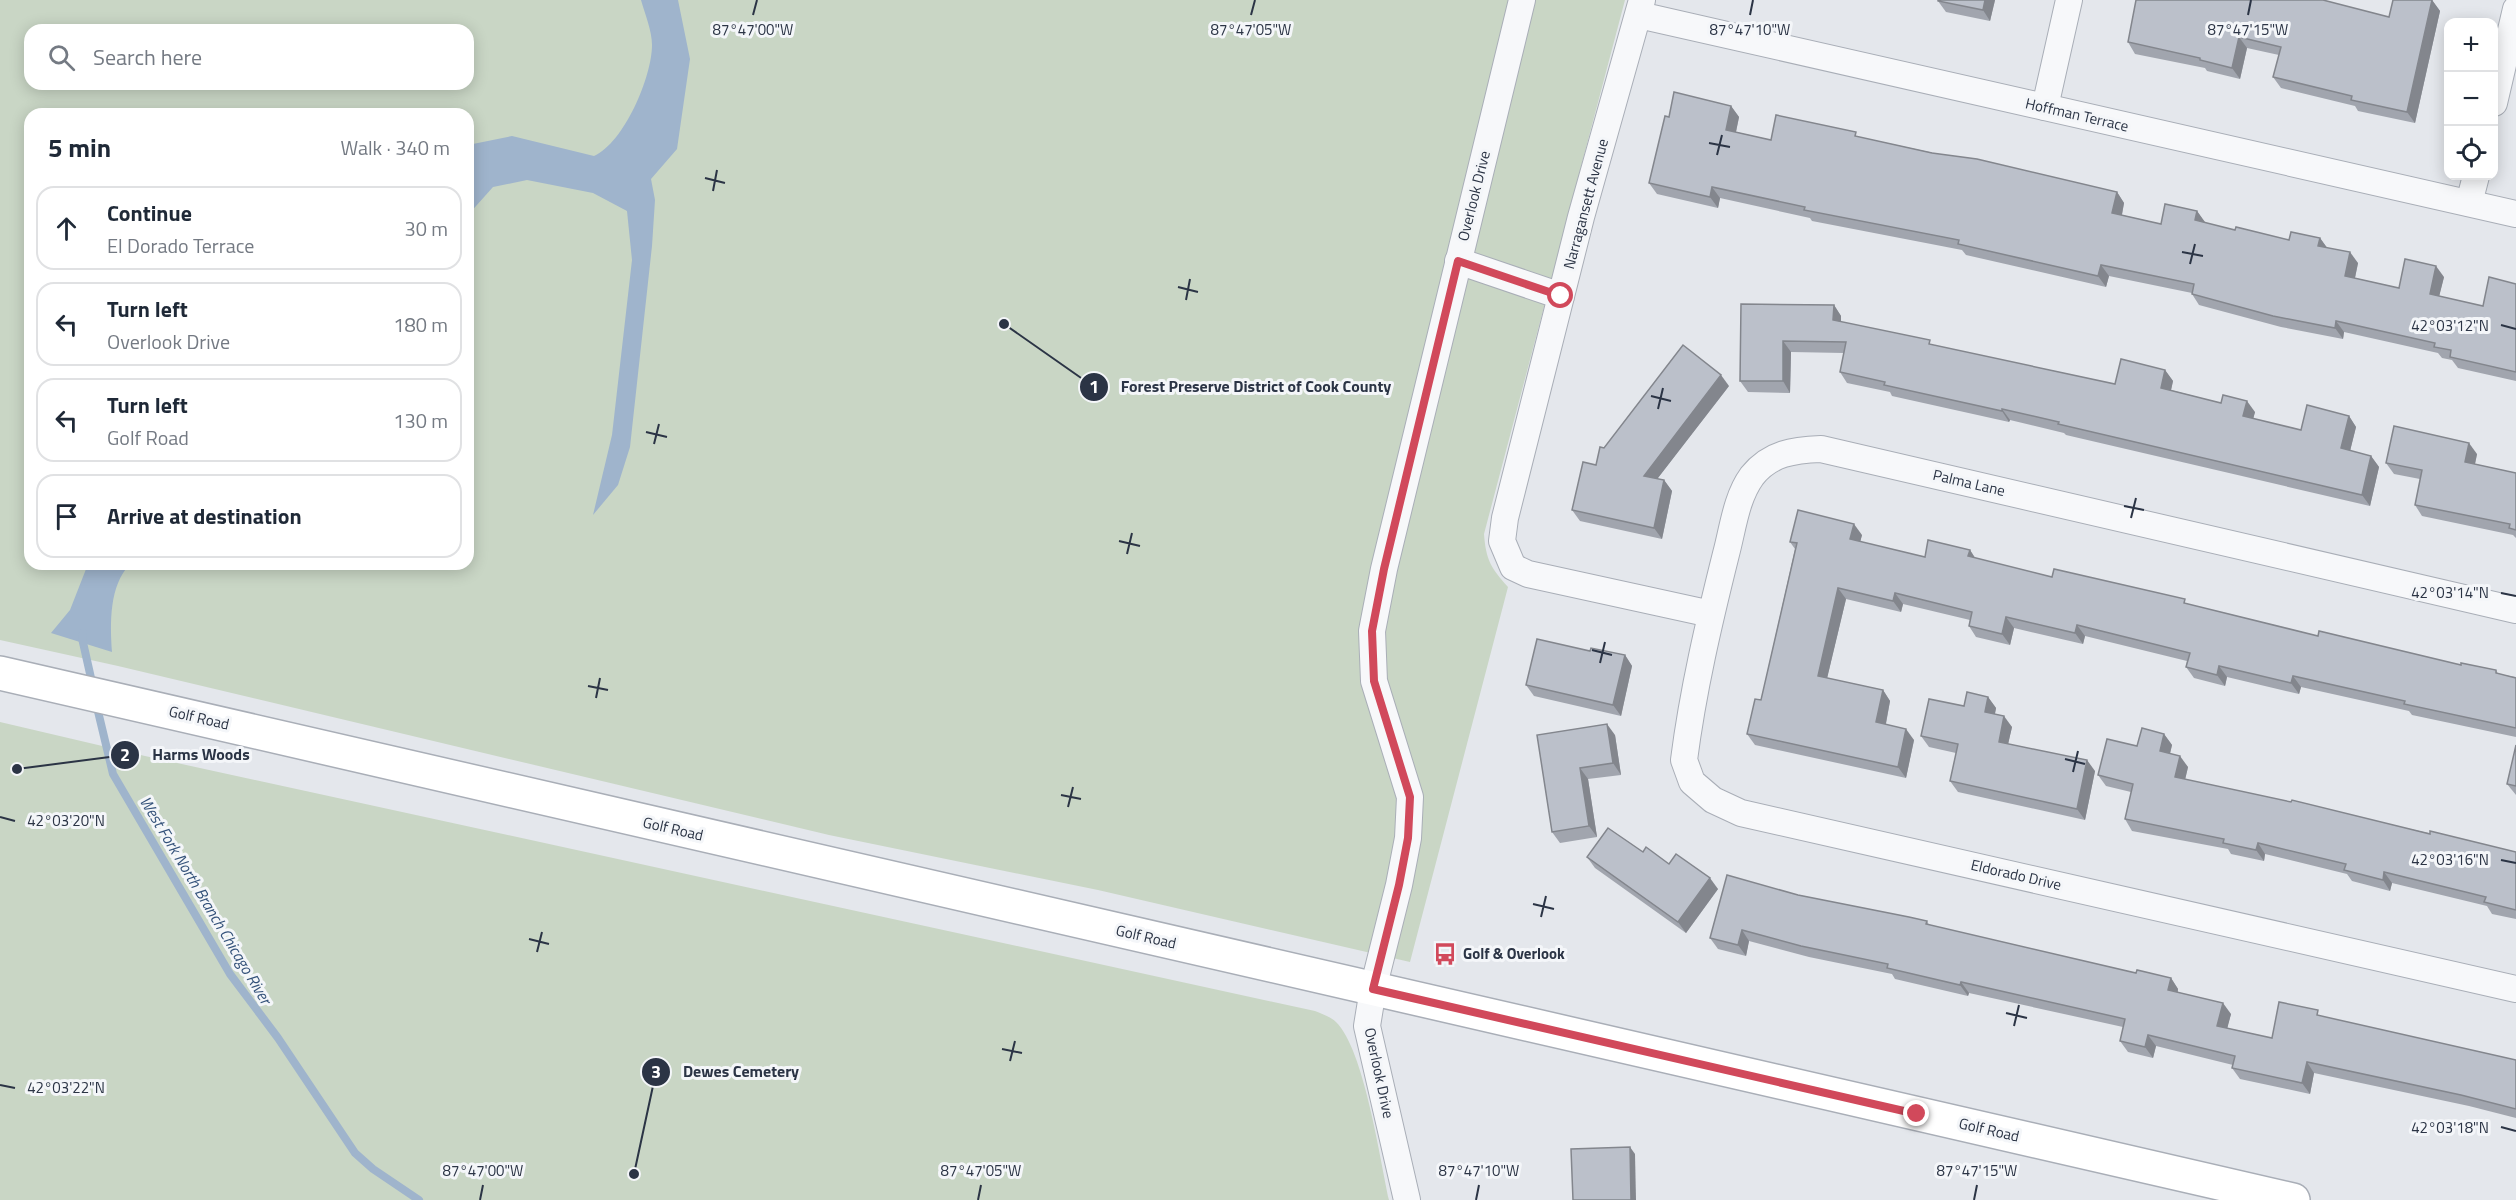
<!DOCTYPE html>
<html lang="en">
<head>
<meta charset="utf-8">
<style>
  :root { --surface:#fff; --page:#f6f6f7; --text:#1f2937; --muted:#747a83; --line:#e0e1e3 }
  body { margin:0; font-family:"Titillium Web",sans-serif; background:var(--page); color:var(--text) }
  .controls { position:absolute; right:18px; top:18px; display:grid; overflow:hidden; border-radius:12px; box-shadow:0 3px 15px #0003 }
  .controls button { width:54px; height:54px; display:grid; place-items:center; padding:0; border:0; border-bottom:2px solid var(--line); background:var(--surface); color:var(--text); font:30px sans-serif }
  .stop { position:absolute; width:18px; height:18px; margin:-14px; border:4px solid #d1495b; border-radius:50%; background:#fff }
  .stop.end { background:#d1495b; border-color:#fff; box-shadow:0 2px 6px #0008 }
  .list { margin:0; padding:0; list-style:none }
  h2 { display:flex; justify-content:space-between; align-items:center; height:78px; margin:0; padding:0 24px; font-size:26px }
  h2 small { font-size:20px; font-weight:400; color:var(--muted) }
  .list li { display:grid; grid-template-columns:39px 1fr auto; gap:18px; align-items:center; box-sizing:border-box; height:84px; margin:0 12px 12px; padding:0 12px; border:2px solid var(--line); border-radius:18px }
  .list b { display:block; font-size:22px; white-space:nowrap }
  .list p { margin:0; font-size:20px; white-space:nowrap; color:var(--muted) }
  .list em { font-size:20px; font-style:normal; color:var(--muted) }
  .icon { flex:none; width:33px; height:33px; fill:none; stroke:currentColor; stroke-width:2; stroke-linecap:round; stroke-linejoin:round }
  .map { position:relative; flex:none; width:2516px; height:1200px; overflow:hidden }
  .search { position:absolute; background:var(--surface); box-shadow:0 3px 15px #0003; left:24px; top:24px; width:450px; height:66px; display:flex; align-items:center; gap:15px; box-sizing:border-box; padding:0 21px; border-radius:18px; color:var(--muted); font-size:22px }
  .panel { position:absolute; background:var(--surface); box-shadow:0 3px 15px #0003; left:24px; top:108px; width:450px; height:462px; border-radius:18px }
  .map>svg:first-child { display:block }
  .green { fill:#c9d6c5; fill-rule:evenodd }
  .water { fill:#9fb4cc }
  .lines { fill:none; stroke-linecap:round; stroke-linejoin:round }
  .stream { stroke:#9fb4cc; stroke-width:8 }
  .minor-casing { stroke:#a9aeb7; stroke-width:28 }
  .secondary-casing { stroke:#a9aeb7; stroke-width:36 }
  .minor { stroke:#f7f8fa; stroke-width:26 }
  .secondary { stroke:#fff; stroke-width:33 }
  .wall { fill:#a1a5ae }
  .shaded-wall { fill:#83868d }
  .building { fill:#bbc0ca; stroke:#83868d; stroke-width:1.5 }
  .route { stroke:#d1495b; stroke-width:8 }
  .ticks { fill:none; stroke:#2b3445; stroke-width:2 }
  .labels { text-anchor:middle; stroke-width:6; stroke-linejoin:round; paint-order:stroke }
  .street-label { font-size:15px; fill:#2b3445; stroke:#f4f6f9 }
  .poi-label { font-size:15px; font-weight:bold; fill:#2b3445; stroke:#f4f6f9; text-anchor:start }
  .water-label { font-size:16px; font-style:italic; fill:#34527a; stroke:#f4f6f9 }
  .ticks-label { font-size:15px; text-anchor:middle; fill:#2b3445; stroke:#f4f6f9; stroke-width:6; stroke-linejoin:round; paint-order:stroke }
  .leader { fill:none; stroke:#2b3445; stroke-width:2 }
  .callout-dot { fill:#2b3445; stroke:#f4f6f9; stroke-width:2 }
  .mark-label { font-size:18px; text-anchor:middle; font-weight:bold; fill:#fff }
  .callout-label { font-size:16px; text-anchor:middle; font-weight:bold; fill:#2b3445; stroke:#f4f6f9; stroke-width:6; stroke-linejoin:round; paint-order:stroke }
</style>
</head>
<body>
<div class="map">
<svg width="2516" height="1200" viewBox="0 0 2516 1200">
  <rect width="100%" height="100%" fill="#e4e7ec"/>
  <g class="green">
    <path d="M 0,0 L 1625,0 L 1484,534 C 1486,560 1491,568 1508,587 L 1410,962 L 1098,890 L 829,835 L 118,666 L 0,640 ZM 30,30 L 468,30 L 468,84 L 30,84 ZM 30,114 L 468,114 L 468,564 L 30,564 Z"/>
    <path d="M 0,722 L 145,756 L 1315,1011 C 1322,1014 1331,1017 1336,1022 C 1364,1049 1380,1159 1389,1200 L 0,1200 Z"/>
  </g>
  <g class="water">
    <path d="M 641,0 L 678,0 L 690,59 L 677,149 L 651,179 L 655,200 L 652,246 L 630,447 L 618,485 L 593,515 L 612,435 L 632,260 L 627,211 L 593,193 L 527,180 L 493,187 L 468,215 L 468,145 L 512,136 L 594,156 C 624,143 652,77 652,45 C 652,31 645,14 641,0 Z"/>
    <path d="M 88,564 L 130,564 C 109,586 110,623 112,652 L 51,633 L 70,610 Z"/>
  </g>
  <g class="lines">
    <g class="stream">
      <polyline points="83,633 82,638 93,687"/>
      <polyline points="96,703 113,774 230,974 278,1038 355,1153 373,1169 419,1200"/>
    </g>
    <g class="minor-casing">
      <g id="minor">
        <polyline points="1642,0 1581,217 1505,518 1502,541 1513,567 1528,574 1711,614"/>
        <polyline points="1639,15 2516,214"/>
        <polyline points="2494,103 2516,9"/>
        <polyline points="2045,107 2069,0"/>
        <polyline points="2469,203 2476,176"/>
        <polyline points="1458,261 1561,296"/>
        <path d="M 2516,610 L 1821,449 C 1794,450 1770,453 1752,476 C 1736,498 1733,528 1726,554 C 1709,622 1693,690 1684,760 L 1692,782 L 1713,800 L 1741,813 L 2516,989"/>
        <polyline points="1407,1200 1367,1026 1373,989 1399,885 1408,838 1410,797 1374,681 1372,631 1384,569 1522,0"/>
      </g>
    </g>
    <g class="secondary-casing">
      <polyline id="secondary" points="0,673 2293,1200"/>
    </g>
    <use href="#minor" class="minor"/>
    <use href="#secondary" class="secondary"/>
  </g>
  <g class="wall">
    <polygon points="1995,0 1990,21 1946,12 1938,1"/>
    <polygon points="2432,0 2440,11 2415,123 2358,111 2355,106 2281,88 2273,77 2279,55 2247,48 2240,79 2207,71 2205,68 2135,54 2128,42 2389,17"/>
    <polygon points="1731,106 1739,117 1736,132 1771,140 1859,137 2117,192 2124,203 2122,215 2161,224 2197,211 2205,223 2235,230 2289,240 2320,238 2327,248 2358,263 2355,278 2399,288 2444,277 2439,296 2483,306 2516,284 2516,381 2458,368 2452,360 2442,358 2438,353 2344,332 2343,339 2281,327 2199,305 2192,294 2192,293 2109,276 2106,287 1966,255 1962,250 1812,221 1810,218 1720,198 1718,208 1657,194 1649,183 1669,117"/>
    <polygon points="1741,304 1834,305 1841,316 1841,322 1933,345 2115,384 2165,370 2173,381 2171,390 2255,412 2253,419 2301,430 2349,416 2356,427 2350,451 2371,456 2379,467 2370,506 2066,435 2064,433 2010,420 2009,422 1892,396 1890,392 1847,383 1840,372 1844,353 1791,352 1790,393 1748,392 1740,381"/>
    <polygon points="1729,386 1657,479 1664,480 1672,491 1662,539 1580,521 1572,510 1604,448"/>
    <polygon points="2477,454 2475,464 2516,473 2516,538 2513,535 2422,516 2415,505 2420,479 2394,474 2386,463"/>
    <polygon points="1862,535 1860,542 1925,557 1970,550 1975,558 2052,577 2188,604 2318,636 2461,665 2496,670 2498,674 2516,677 2516,737 2412,715 2409,711 2301,687 2299,694 2227,677 2225,686 2194,678 2186,667 2187,661 2085,636 2083,644 2014,628 2010,645 1976,637 1969,626 1970,620 1903,604 1901,612 1846,599 1827,678 1883,690 1890,701 1886,724 1914,740 1906,778 1755,745 1747,734 1761,700 1795,549 1790,542"/>
    <polygon points="1625,655 1632,666 1621,716 1534,696 1526,685"/>
    <polygon points="1988,697 1996,708 1995,714 2012,727 2008,744 2095,771 2085,820 1958,792 1950,781 1956,753 1929,747 1921,736 1964,706"/>
    <polygon points="2164,734 2172,745 2170,753 2188,767 2185,780 2516,852 2516,919 2492,914 2487,906 2392,883 2390,891 2352,881 2347,874 2265,854 2264,861 2231,854 2228,849 2132,831 2125,819 2131,792 2106,786 2098,775 2137,746"/>
    <polygon points="1537,735 1615,735 1621,775 1588,779 1597,837 1560,843 1552,832"/>
    <polygon points="2516,745 2516,795 2507,784"/>
    <polygon points="1643,852 1669,864 1718,889 1686,933 1595,868 1587,857"/>
    <polygon points="1798,895 1927,921 1929,925 2136,973 2171,978 2178,989 2178,992 2231,1014 2227,1028 2272,1038 2322,1017 2516,1060 2516,1118 2469,1106 2314,1073 2310,1094 2240,1079 2232,1068 2233,1065 2156,1046 2153,1058 2128,1052 2120,1041 2123,1027 1969,993 1968,996 1895,979 1892,974 1809,957 1749,941 1746,956 1718,949 1710,938"/>
  </g>
  <g class="shaded-wall">
    <polygon points="1985,0 1995,0 1990,21 1983,10"/>
    <polygon points="2432,0 2440,11 2415,123 2407,112"/>
    <polygon points="2239,37 2247,48 2240,79 2232,68"/>
    <polygon points="1731,106 1739,117 1734,141 1726,130"/>
    <polygon points="1712,187 1720,198 1718,208 1710,197"/>
    <polygon points="2117,192 2124,203 2120,224 2112,213"/>
    <polygon points="2197,211 2205,222 2203,231 2195,220"/>
    <polygon points="2320,238 2328,249 2318,246"/>
    <polygon points="2350,252 2358,263 2353,287 2345,276"/>
    <polygon points="2101,265 2109,276 2106,287 2098,276"/>
    <polygon points="2436,266 2444,277 2437,305 2430,294"/>
    <polygon points="1834,305 1841,316 1841,331 1833,320"/>
    <polygon points="2336,321 2344,332 2343,339 2335,328"/>
    <polygon points="1783,341 1791,352 1790,393 1783,381"/>
    <polygon points="2165,370 2173,381 2169,399 2161,388"/>
    <polygon points="1721,375 1729,386 1651,487 1644,476"/>
    <polygon points="2247,401 2255,412 2251,427 2243,416"/>
    <polygon points="2002,409 2010,420 2009,422 2002,411"/>
    <polygon points="2349,416 2356,427 2348,459 2341,448"/>
    <polygon points="2469,443 2477,454 2473,473 2465,462"/>
    <polygon points="2371,456 2379,467 2370,506 2362,495"/>
    <polygon points="1664,480 1672,491 1662,539 1654,528"/>
    <polygon points="1854,524 1862,535 1858,550 1850,539"/>
    <polygon points="1970,550 1977,561 1968,556"/>
    <polygon points="1838,588 1846,599 1825,687 1818,676"/>
    <polygon points="1895,593 1903,604 1901,612 1893,601"/>
    <polygon points="2006,617 2014,628 2010,645 2002,634"/>
    <polygon points="2077,625 2085,636 2083,644 2075,633"/>
    <polygon points="1625,655 1632,666 1621,716 1613,705"/>
    <polygon points="2219,666 2227,677 2225,686 2217,675"/>
    <polygon points="2293,676 2301,687 2299,694 2291,683"/>
    <polygon points="1883,690 1890,701 1884,733 1876,722"/>
    <polygon points="1988,697 1996,708 1993,723 1985,712"/>
    <polygon points="2004,716 2012,727 2006,753 1999,742"/>
    <polygon points="1607,724 1615,735 1621,775 1613,763"/>
    <polygon points="1906,729 1914,740 1906,778 1898,767"/>
    <polygon points="2164,734 2172,745 2168,762 2160,751"/>
    <polygon points="2180,756 2188,767 2183,788 2175,777"/>
    <polygon points="2087,760 2095,771 2085,820 2077,809"/>
    <polygon points="1580,768 1588,779 1597,837 1589,826"/>
    <polygon points="2258,843 2265,854 2264,861 2256,850"/>
    <polygon points="2384,872 2392,883 2390,891 2383,880"/>
    <polygon points="1710,878 1718,889 1686,933 1678,922"/>
    <polygon points="1742,930 1749,941 1746,956 1738,945"/>
    <polygon points="2171,978 2178,989 2176,1001 2168,990"/>
    <polygon points="1961,982 1969,993 1968,996 1960,985"/>
    <polygon points="2223,1003 2231,1014 2225,1037 2217,1026"/>
    <polygon points="2148,1035 2156,1046 2153,1058 2145,1047"/>
    <polygon points="2307,1062 2314,1073 2310,1094 2302,1083"/>
    <polygon points="1630,1147 1635,1154 1636,1200 1631,1200"/>
  </g>
  <g class="building">
    <polygon points="1938,0 1985,0 1983,10 1938,1"/>
    <polygon points="2136,0 2323,0 2389,17 2393,0 2432,0 2407,112 2351,100 2352,96 2273,77 2281,47 2239,37 2232,68 2200,60 2200,58 2128,42"/>
    <polygon points="1674,92 1731,106 1726,130 1771,140 1776,115 1856,132 1855,136 1932,153 1977,159 2117,192 2112,213 2161,224 2165,204 2197,211 2195,220 2235,230 2236,227 2289,240 2291,232 2320,238 2318,246 2350,252 2345,276 2399,288 2405,259 2436,266 2430,294 2483,306 2489,277 2516,284 2516,372 2450,357 2451,350 2434,347 2435,343 2336,321 2335,328 2273,316 2192,294 2194,284 2101,265 2098,276 1958,244 1959,240 1804,210 1805,207 1712,187 1710,197 1649,183 1665,116 1669,117"/>
    <polygon points="1741,304 1834,305 1833,320 1930,340 1929,344 2115,384 2121,359 2165,370 2161,388 2221,403 2223,395 2247,401 2243,416 2301,430 2307,405 2349,416 2341,448 2371,456 2362,495 2058,424 2059,422 2002,409 2002,411 1884,385 1885,382 1840,372 1846,342 1783,341 1783,381 1740,381"/>
    <polygon points="1683,345 1721,375 1644,476 1664,480 1654,528 1572,510 1583,462 1596,465 1600,447 1604,448"/>
    <polygon points="2394,426 2469,443 2465,462 2516,473 2516,530 2509,528 2510,524 2415,505 2422,470 2386,463"/>
    <polygon points="1798,510 1854,524 1850,539 1925,557 1928,540 1970,550 1968,556 2052,577 2054,569 2185,599 2184,603 2318,636 2319,631 2461,665 2461,663 2496,670 2496,673 2516,678 2516,728 2404,704 2405,701 2293,676 2291,683 2219,666 2217,675 2186,667 2190,653 2077,625 2075,633 2006,617 2002,634 1969,626 1972,612 1895,593 1893,601 1838,588 1818,676 1883,690 1876,722 1906,729 1898,767 1747,734 1755,699 1761,700 1797,543 1790,542"/>
    <polygon points="1537,639 1590,651 1591,648 1625,655 1613,705 1526,685"/>
    <polygon points="1967,692 1988,697 1985,712 2004,716 1999,742 2087,760 2077,809 1950,781 1958,744 1921,736 1929,699 1964,706"/>
    <polygon points="1607,724 1613,763 1580,768 1589,826 1552,832 1537,735"/>
    <polygon points="2142,728 2164,734 2160,751 2180,756 2175,777 2291,802 2292,800 2430,834 2430,831 2516,852 2516,910 2484,902 2486,897 2384,872 2383,880 2344,870 2346,864 2258,843 2256,850 2223,843 2224,839 2125,819 2133,784 2098,775 2107,739 2137,746"/>
    <polygon points="2516,745 2516,786 2507,784"/>
    <polygon points="1608,828 1643,852 1646,847 1669,864 1676,854 1710,878 1678,922 1587,857"/>
    <polygon points="1727,875 1798,895 1909,917 1927,921 1926,924 2136,973 2137,970 2171,978 2168,990 2223,1003 2217,1026 2272,1038 2279,1002 2318,1010 2317,1015 2516,1060 2516,1109 2461,1095 2307,1062 2302,1083 2232,1068 2235,1056 2148,1035 2145,1047 2120,1041 2125,1019 1961,982 1960,985 1887,968 1888,964 1801,946 1742,930 1738,945 1710,938"/>
    <polygon points="1630,1147 1631,1200 1573,1200 1571,1149"/>
  </g>
  <g class="lines">
    <polyline class="route" points="1561,296 1458,261 1384,569 1372,631 1374,681 1410,797 1408,838 1399,885 1373,989 1917,1114"/>
  </g>
  <path class="ticks" d="M 753,15 L 757,0M 1251,15 L 1255,0M 1750,15 L 1753,0M 2248,15 L 2251,0M 1709,143 L 1730,147M 1717,155 L 1722,135M 705,178 L 725,183M 713,191 L 717,170M 2182,252 L 2203,256M 2190,264 L 2195,244M 1178,287 L 1198,292M 1186,300 L 1190,279M 2501,325 L 2516,329M 1651,396 L 1671,401M 1658,409 L 1663,388M 646,432 L 667,437M 654,444 L 659,424M 2124,506 L 2144,510M 2131,518 L 2136,498M 1119,541 L 1140,546M 1127,554 L 1132,533M 2501,593 L 2516,596M 1592,650 L 1612,655M 1600,663 L 1605,642M 588,686 L 608,690M 596,698 L 600,678M 2065,759 L 2085,764M 2073,772 L 2078,751M 1061,795 L 1081,799M 1068,807 L 1073,787M 0,817 L 15,821M 2501,860 L 2516,863M 1533,904 L 1554,909M 1541,917 L 1546,896M 529,939 L 549,944M 537,952 L 542,932M 2006,1013 L 2027,1018M 2014,1026 L 2019,1005M 1002,1049 L 1022,1053M 1010,1061 L 1015,1041M 0,1085 L 15,1088M 2501,1127 L 2516,1131M 480,1200 L 483,1185M 978,1200 L 981,1185M 1476,1200 L 1479,1185M 1974,1200 L 1977,1185"/>
  <defs>
    <g id="bus-bare" transform="scale(1.8)"><path d="M-5-6H5V4H4V6H2V4H-2V6H-4V4H-5ZM-3.5-4V0h7V-4ZM-3.5 1.2v1.5H-2V1.2ZM2 1.2v1.5H3.5V1.2Z" fill="#d1495b" stroke="#f4f6f9" stroke-width="2.5" paint-order="stroke"/></g>
  </defs>
  <g fill-rule="evenodd">
    <use href="#bus-bare" x="1445" y="954"/>
  </g>
  <g class="labels">
    <g class="street-label">
      <text transform="translate(2077 115) rotate(13)" y="5">Hoffman Terrace</text>
      <text transform="translate(1474 196) rotate(-76)" y="5">Overlook Drive</text>
      <text transform="translate(1586 204) rotate(-75)" y="5">Narragansett Avenue</text>
      <text transform="translate(1969 483) rotate(13)" y="5">Palma Lane</text>
      <text transform="translate(199 718) rotate(13)" y="5">Golf Road</text>
      <text transform="translate(673 829) rotate(13)" y="5">Golf Road</text>
      <text transform="translate(2016 875) rotate(13)" y="5">Eldorado Drive</text>
      <text transform="translate(1146 937) rotate(13)" y="5">Golf Road</text>
      <text transform="translate(1379 1073) rotate(78)" y="5">Overlook Drive</text>
      <text transform="translate(1989 1130) rotate(13)" y="5">Golf Road</text>
    </g>
    <g class="poi-label">
      <text x="1463" y="959">Golf &amp; Overlook</text>
    </g>
    <g class="water-label">
      <text transform="translate(206 900) rotate(59)" y="6">West Fork North Branch Chicago River</text>
    </g>
  </g>
  <g class="ticks-label">
    <text x="753" y="35">87°47'00"W</text>
    <text x="1251" y="35">87°47'05"W</text>
    <text x="1750" y="35">87°47'10"W</text>
    <text x="2248" y="35">87°47'15"W</text>
    <text x="2450" y="331">42°03'12"N</text>
    <text x="2450" y="598">42°03'14"N</text>
    <text x="66" y="826">42°03'20"N</text>
    <text x="2450" y="865">42°03'16"N</text>
    <text x="66" y="1093">42°03'22"N</text>
    <text x="2450" y="1133">42°03'18"N</text>
    <text x="483" y="1176">87°47'00"W</text>
    <text x="981" y="1176">87°47'05"W</text>
    <text x="1479" y="1176">87°47'10"W</text>
    <text x="1977" y="1176">87°47'15"W</text>
  </g>
  <path class="leader" d="M1004 324L1094 387M17 769L125 755M634 1174L656 1072"/>
  <g class="callout-dot">
    <circle cx="1004" cy="324" r="6"/>
    <circle cx="17" cy="769" r="6"/>
    <circle cx="634" cy="1174" r="6"/>
    <circle cx="1094" cy="387" r="15"/>
    <circle cx="125" cy="755" r="15"/>
    <circle cx="656" cy="1072" r="15"/>
  </g>
  <g class="mark-label">
    <text x="1094" y="393">1</text>
    <text x="125" y="761">2</text>
    <text x="656" y="1078">3</text>
  </g>
  <g class="callout-label">
    <text x="1256" y="392">Forest Preserve District of Cook County</text>
    <text x="201" y="760">Harms Woods</text>
    <text x="741" y="1077">Dewes Cemetery</text>
  </g>
</svg>
<div class="controls">
<button>+</button>
<button>−</button>
<button><svg class="icon" aria-label="locate" viewBox="0 0 24 24"><circle cx="12" cy="12" r="6"/><path d="M12 2v4M12 18v4M2 12h4M18 12h4"/></svg></button>
</div>
<div class="stop" style="left:1561px;top:296px"></div>
<div class="stop end" style="left:1917px;top:1114px"></div>
<div class="search"><svg class="icon" aria-label="search" viewBox="0 0 24 24"><circle cx="10" cy="10" r="6"/><path d="M15 15l6 6"/></svg>Search here</div>
<section class="panel">
<h2>5 min<small>Walk · 340 m</small></h2>
<ul class="list">
<li><svg class="icon" aria-label="ahead" viewBox="0 0 24 24"><path d="M12 20V5M6 11l6-6 6 6"/></svg><div><b>Continue</b><p>El Dorado Terrace</p></div><em>30 m</em></li>
<li><svg class="icon" aria-label="left" viewBox="0 0 24 24"><path d="M17 20v-9H6M10 6l-5 5 5 5"/></svg><div><b>Turn left</b><p>Overlook Drive</p></div><em>180 m</em></li>
<li><svg class="icon" aria-label="left" viewBox="0 0 24 24"><path d="M17 20v-9H6M10 6l-5 5 5 5"/></svg><div><b>Turn left</b><p>Golf Road</p></div><em>130 m</em></li>
<li><svg class="icon" aria-label="arrive" viewBox="0 0 24 24"><path d="M6 21V4h12l-3 4 3 4H6"/></svg><div><b>Arrive at destination</b></div></li>
</ul>
</section>
</div>
</body>
</html>
